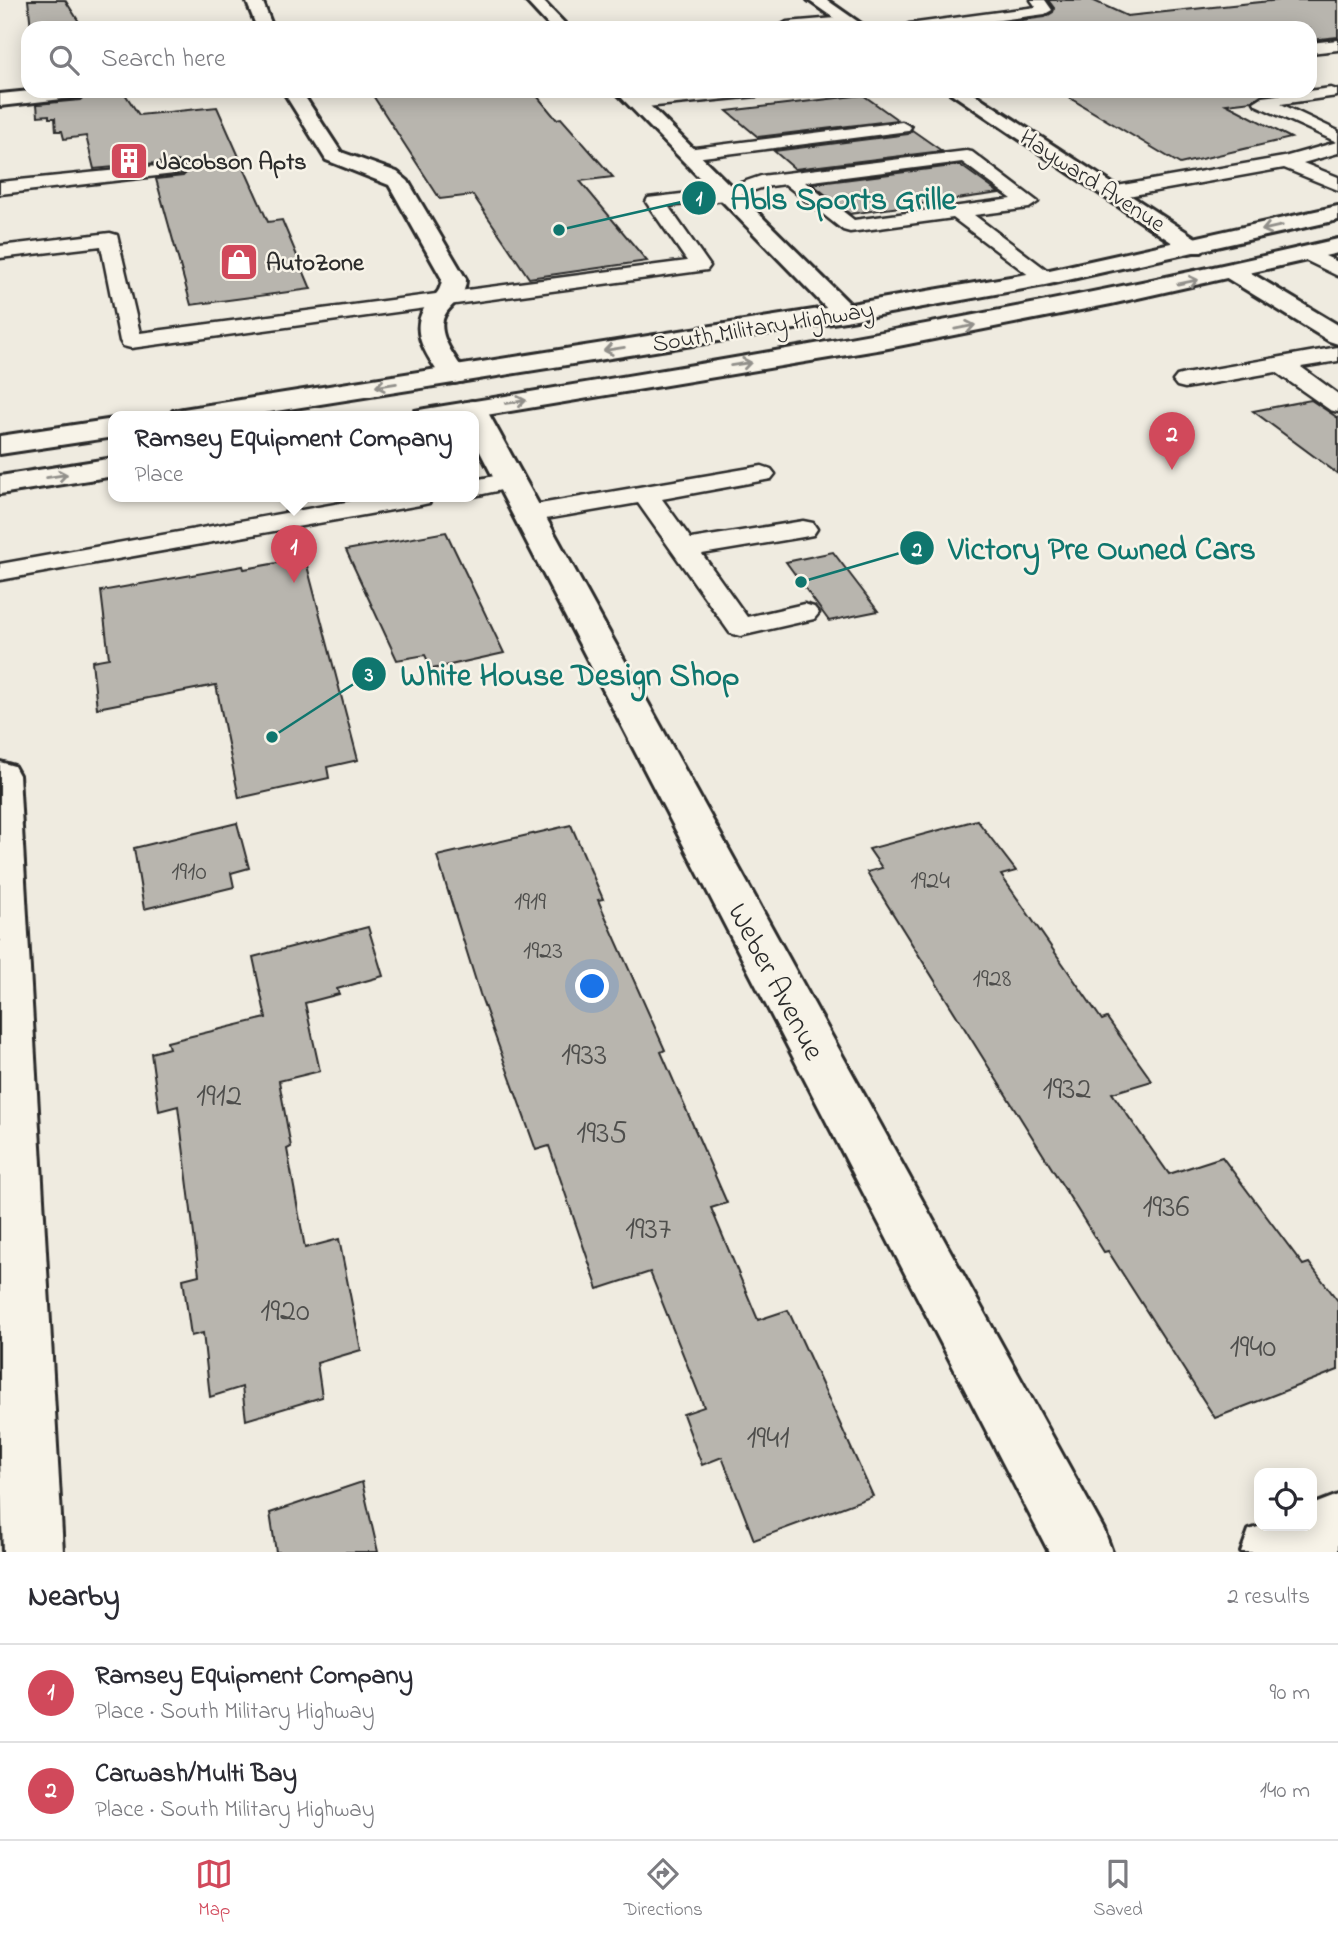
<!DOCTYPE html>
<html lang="en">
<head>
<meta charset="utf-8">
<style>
  :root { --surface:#fff; --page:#f2f2f3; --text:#2b2b33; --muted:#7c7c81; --line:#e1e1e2; --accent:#d1495b }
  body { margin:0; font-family:"Indie Flower",sans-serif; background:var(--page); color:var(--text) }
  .controls { position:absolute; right:21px; bottom:21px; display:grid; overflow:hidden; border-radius:14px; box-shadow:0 4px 18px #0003 }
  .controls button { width:63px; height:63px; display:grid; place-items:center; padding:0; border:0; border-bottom:2px solid var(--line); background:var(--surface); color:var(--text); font:35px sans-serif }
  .you { position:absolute; left:593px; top:987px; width:24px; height:24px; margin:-18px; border:5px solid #fff; border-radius:50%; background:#1a73e8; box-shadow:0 0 0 10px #1a73e833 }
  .badge { display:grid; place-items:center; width:46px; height:46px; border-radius:50%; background:var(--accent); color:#fff; font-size:23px; font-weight:700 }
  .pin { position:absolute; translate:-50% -58px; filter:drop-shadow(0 2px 4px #0008) }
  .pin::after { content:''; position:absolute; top:37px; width:24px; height:21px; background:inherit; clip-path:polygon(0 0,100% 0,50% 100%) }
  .popup { position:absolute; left:108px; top:411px; width:371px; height:91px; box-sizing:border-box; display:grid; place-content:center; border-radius:14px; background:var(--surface); filter:drop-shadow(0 2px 5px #0005); font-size:23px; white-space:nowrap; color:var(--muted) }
  .popup b { font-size:26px; color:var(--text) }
  .popup::after { content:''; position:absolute; left:50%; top:100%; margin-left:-14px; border:14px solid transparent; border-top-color:var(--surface) }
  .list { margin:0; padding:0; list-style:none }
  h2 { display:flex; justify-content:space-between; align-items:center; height:91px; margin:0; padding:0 28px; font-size:30px }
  h2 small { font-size:23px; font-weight:400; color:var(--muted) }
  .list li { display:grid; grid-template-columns:46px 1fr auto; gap:21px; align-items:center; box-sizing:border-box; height:98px; padding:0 28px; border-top:2px solid var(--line) }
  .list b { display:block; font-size:26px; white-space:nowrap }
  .list p { margin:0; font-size:23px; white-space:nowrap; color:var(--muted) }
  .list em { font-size:23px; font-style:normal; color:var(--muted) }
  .icon { flex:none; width:38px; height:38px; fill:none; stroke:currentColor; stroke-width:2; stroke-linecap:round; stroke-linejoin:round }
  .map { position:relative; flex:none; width:1338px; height:1552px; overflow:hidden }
  .search { position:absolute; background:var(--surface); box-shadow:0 4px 18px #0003; left:21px; right:21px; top:21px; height:77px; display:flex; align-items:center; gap:18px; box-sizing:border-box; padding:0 24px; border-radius:21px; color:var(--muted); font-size:26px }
  .sheet { height:287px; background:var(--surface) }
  nav { display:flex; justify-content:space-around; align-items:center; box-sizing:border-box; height:98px; border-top:2px solid var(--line); background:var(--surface); font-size:19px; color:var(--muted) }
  nav a { display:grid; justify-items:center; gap:4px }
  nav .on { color:var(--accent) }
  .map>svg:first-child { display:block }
  .building { fill:#b8b5ae; stroke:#2b2b2b; stroke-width:2 }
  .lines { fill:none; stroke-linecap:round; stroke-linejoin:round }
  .service-casing { stroke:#2b2b2b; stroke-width:5 }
  .minor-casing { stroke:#2b2b2b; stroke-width:6 }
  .primary-casing { stroke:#2b2b2b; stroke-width:6 }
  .service { fill:#f7f3e8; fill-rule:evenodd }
  .minor { fill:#f7f3e8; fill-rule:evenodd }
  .primary { fill:#f7f3e8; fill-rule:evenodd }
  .oneway { stroke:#918f8a }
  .labels { text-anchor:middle; stroke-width:5; stroke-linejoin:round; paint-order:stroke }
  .far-poi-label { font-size:24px; font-weight:bold; fill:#2b2b2b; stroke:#f7f3e8; text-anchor:start }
  .far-street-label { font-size:24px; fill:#2b2b2b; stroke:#f7f3e8 }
  .number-label { font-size:26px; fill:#4e4e4c }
  .street-label { font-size:30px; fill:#2b2b2b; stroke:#f7f3e8 }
  .near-number-label { font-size:32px; fill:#4e4e4c }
  .leader { fill:none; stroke:#0f766e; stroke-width:2.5 }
  .callout-dot { fill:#0f766e; stroke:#f7f3e8; stroke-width:2.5 }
  .mark-label { font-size:21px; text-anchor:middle; font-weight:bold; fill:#fff }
  .callout-label { font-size:32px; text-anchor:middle; font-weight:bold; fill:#0f766e; stroke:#f7f3e8; stroke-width:5; stroke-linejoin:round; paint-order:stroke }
</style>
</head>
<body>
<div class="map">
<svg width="1338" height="1552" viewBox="0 0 1338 1552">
  <rect width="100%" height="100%" fill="#efebe0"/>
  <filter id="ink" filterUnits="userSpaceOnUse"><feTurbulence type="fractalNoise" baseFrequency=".0143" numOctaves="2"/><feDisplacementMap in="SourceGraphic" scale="14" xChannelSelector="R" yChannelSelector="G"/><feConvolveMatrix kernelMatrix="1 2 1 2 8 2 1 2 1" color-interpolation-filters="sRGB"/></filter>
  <g filter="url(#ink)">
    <g class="building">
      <polygon points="28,0 65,0 83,28 31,28"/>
      <polygon points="1048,0 1092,0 1127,16 1280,0 1338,0 1338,37 1310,40 1310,28 1015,28 1014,21 1045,17 1053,12 1054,8"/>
      <polygon points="91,91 123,91 139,115 217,107 268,222 282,220 311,289 191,305 156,179 183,176 188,171 187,167 177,161 94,169 86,136 64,139 62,131 56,131 55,118 49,118 49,115 38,116 37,104 80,100"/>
      <polygon points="370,91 533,91 556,119 561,118 613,177 580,181 647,261 529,278 473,195 440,199"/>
      <polygon points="1058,91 1279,91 1280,92 1261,95 1252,101 1226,104 1291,138 1180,164"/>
      <polygon points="863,95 898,120 758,137 727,111"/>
      <polygon points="912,130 942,151 795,169 774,151 908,134"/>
      <polygon points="960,165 999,193 850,214 812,184"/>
      <polygon points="1311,400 1338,418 1338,474 1253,411"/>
      <polygon points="446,532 504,653 432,669 425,655 397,660 346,550"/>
      <polygon points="833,552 878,611 829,621 786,562"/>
      <polygon points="305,558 358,760 327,767 329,778 239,798 216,685 97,708 92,661 109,658 101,591 243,566 244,569"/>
      <polygon points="977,820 1016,871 1001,875 1102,1020 1107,1018 1152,1081 1112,1093 1169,1174 1222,1157 1303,1265 1309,1263 1338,1301 1338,1370 1215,1418 1108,1251 1104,1252 867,872 882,868 869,849"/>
      <polygon points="237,823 249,868 231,873 234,887 144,909 134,848"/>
      <polygon points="571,825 603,899 598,900 665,1050 661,1052 727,1203 711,1208 758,1320 788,1310 873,1496 754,1540 722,1457 702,1465 683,1414 704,1407 650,1272 598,1289 549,1146 536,1150 480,994 437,856"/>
      <polygon points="368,927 383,976 337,989 339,994 305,1003 320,1071 279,1081 291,1147 287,1149 305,1248 339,1239 361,1350 317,1363 322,1397 246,1420 242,1387 210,1397 203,1333 191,1336 183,1279 199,1275 178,1106 159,1111 151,1053 169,1048 167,1042 266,1018 253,957"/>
      <polygon points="362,1482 378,1552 276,1552 270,1513"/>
    </g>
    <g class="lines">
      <g class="service-casing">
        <g id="service">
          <polygon points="1031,0 1045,0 1052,10 1045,14 942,28 902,28 909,24 1036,7"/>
          <polygon points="848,17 855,21 853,24 816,28 780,26 787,22"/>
          <polygon points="1338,40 1338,50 1310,53 1310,43"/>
          <polygon points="1331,88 1337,90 1337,96 1281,104 1338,131 1338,153 1303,163 1338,177 1338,190 1284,168 1111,199 1102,193 1111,187 1284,157 1337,142 1256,105 1254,102 1262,97"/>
          <polygon points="708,91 765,91 757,96 636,108 628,103 636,98"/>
          <polygon points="902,122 911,127 908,131 687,159 678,154 687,149"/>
          <path d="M 966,151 L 972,152 L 1038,202 L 1029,208 L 974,215 L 1052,274 L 1055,278 L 1052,282 L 1038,282 L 953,218 L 850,232 L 843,230 L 785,184 L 764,187 L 726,200 L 668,206 L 710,266 L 707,270 L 131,348 L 123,346 L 120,341 L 101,246 L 0,258 L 0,246 L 110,233 L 117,235 L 140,333 L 687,261 L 646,202 L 648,198 L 723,189 L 761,176 ZM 962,162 L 1012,199 L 854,220 L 805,182 Z"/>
          <polygon points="177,164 186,169 183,173 0,194 0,182"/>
          <polygon points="1308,248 1338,262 1338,276 1301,258 1298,254 1301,250"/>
          <polygon points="1338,347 1338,361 1301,367 1338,394 1338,412 1330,410 1276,372 1185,388 1177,386 1173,381 1177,376 1185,374"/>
          <polygon points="762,466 771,469 775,474 771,479 662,499 691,539 803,521 813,523 817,529 813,535 803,537 702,554 747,617 804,604 814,607 819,613 814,619 740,636 730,633 638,503 528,522 519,520 515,514 519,508 528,506"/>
          <polygon points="510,473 519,476 523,481 519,486 474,496 474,480"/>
          <polygon points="374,497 433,497 429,503 420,505 0,580 0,564"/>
        </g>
      </g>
      <g class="minor-casing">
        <g id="minor">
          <polygon points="246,0 262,0 273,28 257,28"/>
          <polygon points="525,0 542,0 569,28 551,28"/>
          <polygon points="808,0 827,0 867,28 848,28"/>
          <polygon points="30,91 89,91 80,97 0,106 0,94"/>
          <path d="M 283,91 L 301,91 L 341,152 L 397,172 L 408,181 L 466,279 C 466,295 455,301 446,313 C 433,332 457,360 467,375 L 464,381 L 454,383 L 444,381 C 428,357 405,329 429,302 C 436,294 441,291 442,279 L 389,185 L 326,160 Z"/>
          <polygon points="615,91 635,91 854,308 858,313 854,318 845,321 836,318"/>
          <polygon points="948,91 970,91 1202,242 1206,247 1202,252 1186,252"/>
          <polygon points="1233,265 1241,267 1338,325 1338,344 1329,341 1225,277 1221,272 1225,267"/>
          <polygon points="472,401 482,403 486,409 1104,1530 1112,1552 1049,1552 474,440 474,417 462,417 458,409 462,403"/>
          <polygon points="0,762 14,766 19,775 63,1552 3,1552 0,1460"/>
          <polygon points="1338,1495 1338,1552 1241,1552 1249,1530 1261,1526 1312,1526 1312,1505"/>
        </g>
      </g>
      <g class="primary-casing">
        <g id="primary">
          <polygon points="1338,206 1338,220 1045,285 845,321 238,417 169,417 173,411 183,409 845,305 1045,271"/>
          <path d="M 1338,239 L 1338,253 L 1111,304 L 883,349 L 474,417 L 411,417 L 415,411 L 425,409 C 731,360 1036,309 1338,239 Z"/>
          <polygon points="114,419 114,437 0,454 0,436"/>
          <polygon points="114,458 114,476 0,494 0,476"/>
        </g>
      </g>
      <use href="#service" class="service"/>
      <use href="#minor" class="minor"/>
      <use href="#primary" class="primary"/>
    </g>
    <defs><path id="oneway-shaft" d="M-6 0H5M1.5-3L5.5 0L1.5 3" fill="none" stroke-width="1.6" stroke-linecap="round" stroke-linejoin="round" transform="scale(1.75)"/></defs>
    <g class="oneway">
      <use href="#oneway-shaft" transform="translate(1272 228) rotate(167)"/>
      <use href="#oneway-shaft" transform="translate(1188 282) rotate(-12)"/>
      <use href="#oneway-shaft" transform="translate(965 327) rotate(-11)"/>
      <use href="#oneway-shaft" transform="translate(614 349) rotate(171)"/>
      <use href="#oneway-shaft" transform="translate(741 364) rotate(-9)"/>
      <use href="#oneway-shaft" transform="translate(386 385) rotate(171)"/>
      <use href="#oneway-shaft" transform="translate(516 402) rotate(-9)"/>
      <use href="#oneway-shaft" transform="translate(57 476) rotate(-9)"/>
    </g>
  </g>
  <defs>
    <g id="building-square" transform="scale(2.0125)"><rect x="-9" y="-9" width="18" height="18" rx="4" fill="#d1495b" stroke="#f7f3e8"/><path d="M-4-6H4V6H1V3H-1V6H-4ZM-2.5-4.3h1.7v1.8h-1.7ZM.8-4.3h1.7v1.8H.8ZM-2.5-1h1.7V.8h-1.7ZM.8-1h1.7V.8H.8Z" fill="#fff"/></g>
    <g id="shop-square" transform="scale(2.0125)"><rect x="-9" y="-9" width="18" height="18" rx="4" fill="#d1495b" stroke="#f7f3e8"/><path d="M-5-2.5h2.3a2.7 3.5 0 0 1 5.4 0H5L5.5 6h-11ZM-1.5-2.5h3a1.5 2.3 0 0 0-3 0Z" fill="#fff"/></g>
  </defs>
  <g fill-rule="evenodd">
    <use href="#building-square" x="129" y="161"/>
    <use href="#shop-square" x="239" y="262"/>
  </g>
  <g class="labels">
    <g class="far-poi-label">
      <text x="156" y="169">Jacobson Apts</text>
      <text x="266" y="270">AutoZone</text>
    </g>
    <g class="far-street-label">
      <text transform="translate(1093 180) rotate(33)" y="8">Hayward Avenue</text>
      <text transform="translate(763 326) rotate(-9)" y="8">South Military Highway</text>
    </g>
    <g class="number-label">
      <text x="189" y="879">1910</text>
      <text x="930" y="888">1924</text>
      <text x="530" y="909">1919</text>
      <text x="543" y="958">1923</text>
      <text x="992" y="986">1928</text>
    </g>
    <g class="street-label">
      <text transform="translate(777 981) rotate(62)" y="10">Weber Avenue</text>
    </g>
    <g class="near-number-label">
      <text x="584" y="1064">1933</text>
      <text x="1067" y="1098">1932</text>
      <text x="219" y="1105">1912</text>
      <text x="602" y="1142">1935</text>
      <text x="1166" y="1216">1936</text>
      <text x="648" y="1238">1937</text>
      <text x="285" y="1320">1920</text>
      <text x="1253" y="1356">1940</text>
      <text x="768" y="1447">1941</text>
    </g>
  </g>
  <path class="leader" d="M559 230L699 198M801 582L917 548M272 737L369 674"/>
  <g class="callout-dot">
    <circle cx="559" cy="230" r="7"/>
    <circle cx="801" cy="582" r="7"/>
    <circle cx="272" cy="737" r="7"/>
    <circle cx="699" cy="198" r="18"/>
    <circle cx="917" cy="548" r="18"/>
    <circle cx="369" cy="674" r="18"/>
  </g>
  <g class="mark-label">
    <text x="699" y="205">1</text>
    <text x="917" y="556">2</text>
    <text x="369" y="681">3</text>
  </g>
  <g class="callout-label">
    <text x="843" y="209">Abls Sports Grille</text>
    <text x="1102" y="559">Victory Pre Owned Cars</text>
    <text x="570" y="685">White House Design Shop</text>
  </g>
</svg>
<div class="controls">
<button><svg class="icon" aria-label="locate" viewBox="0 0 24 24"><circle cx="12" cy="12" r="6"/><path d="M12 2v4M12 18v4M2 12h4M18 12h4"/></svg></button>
</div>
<div class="you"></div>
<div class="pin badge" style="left:294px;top:583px">1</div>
<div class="popup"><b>Ramsey Equipment Company</b>Place</div>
<div class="pin badge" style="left:1172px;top:470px">2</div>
<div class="search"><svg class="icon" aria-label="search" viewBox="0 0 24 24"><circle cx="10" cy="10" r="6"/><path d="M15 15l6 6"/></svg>Search here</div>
</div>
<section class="sheet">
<h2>Nearby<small>2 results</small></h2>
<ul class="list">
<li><span class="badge">1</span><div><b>Ramsey Equipment Company</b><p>Place · South Military Highway</p></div><em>90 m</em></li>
<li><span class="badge">2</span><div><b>Carwash/Multi Bay</b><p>Place · South Military Highway</p></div><em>140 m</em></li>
</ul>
</section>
<nav>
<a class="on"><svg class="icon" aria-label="map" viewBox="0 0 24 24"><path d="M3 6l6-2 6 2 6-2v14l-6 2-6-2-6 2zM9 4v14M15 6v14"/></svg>Map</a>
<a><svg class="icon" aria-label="directions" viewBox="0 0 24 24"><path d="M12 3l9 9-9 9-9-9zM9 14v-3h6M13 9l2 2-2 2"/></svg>Directions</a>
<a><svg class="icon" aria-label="saved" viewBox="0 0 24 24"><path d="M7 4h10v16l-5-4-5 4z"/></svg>Saved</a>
</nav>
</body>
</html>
